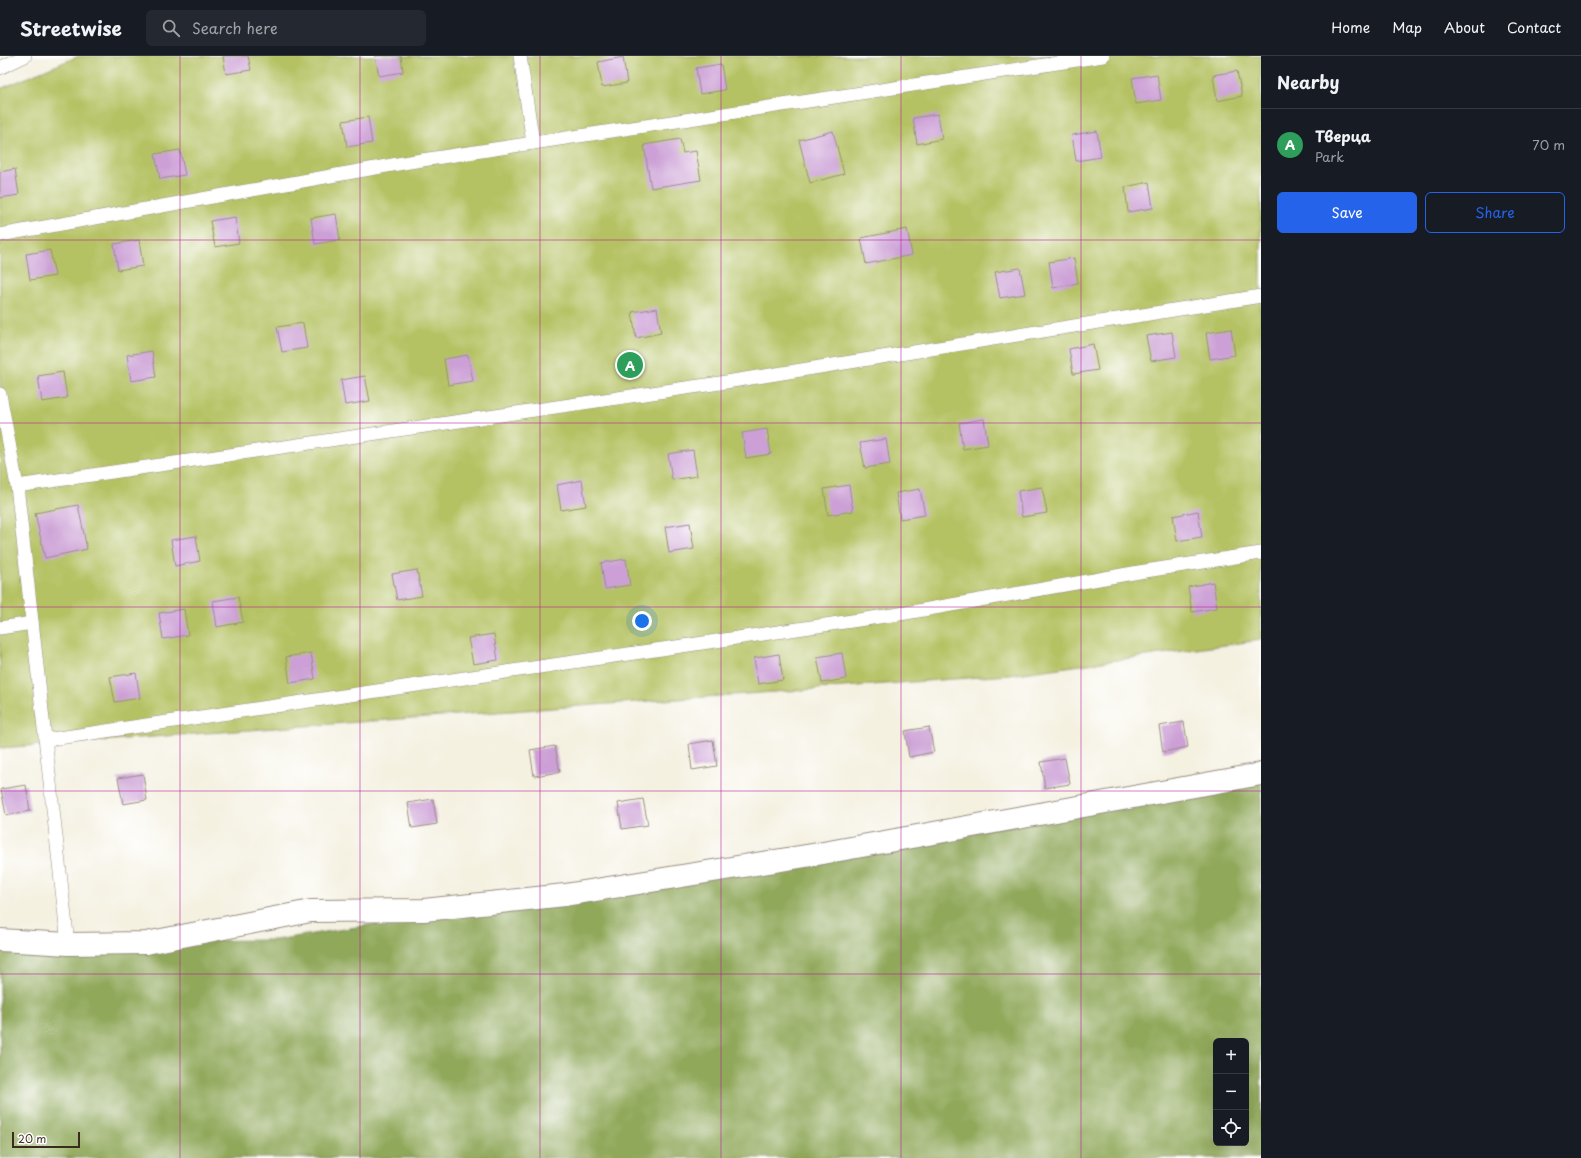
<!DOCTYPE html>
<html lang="en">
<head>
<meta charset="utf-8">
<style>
  :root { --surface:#171b24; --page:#242831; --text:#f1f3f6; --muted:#9ea1a6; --line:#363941; --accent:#2563eb }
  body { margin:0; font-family:"Playpen Sans",sans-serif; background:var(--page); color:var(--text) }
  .controls { position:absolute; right:12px; bottom:12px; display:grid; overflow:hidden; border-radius:6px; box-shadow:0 4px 16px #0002 }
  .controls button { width:36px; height:36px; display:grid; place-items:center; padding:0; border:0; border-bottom:1px solid var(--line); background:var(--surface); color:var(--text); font:20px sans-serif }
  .scale { position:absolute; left:12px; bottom:10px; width:68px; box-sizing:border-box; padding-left:4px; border:2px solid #3b2a1e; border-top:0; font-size:11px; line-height:14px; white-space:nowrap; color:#3b2a1e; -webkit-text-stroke:3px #fff; paint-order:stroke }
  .you { position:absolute; left:642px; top:565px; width:14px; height:14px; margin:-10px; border:3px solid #fff; border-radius:50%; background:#1a73e8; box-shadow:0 0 0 6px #1a73e833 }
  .badge { display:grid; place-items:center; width:26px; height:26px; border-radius:50%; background:var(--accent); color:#fff; font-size:13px; font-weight:700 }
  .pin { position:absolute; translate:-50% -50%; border:2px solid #fff; box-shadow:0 1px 4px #0006 }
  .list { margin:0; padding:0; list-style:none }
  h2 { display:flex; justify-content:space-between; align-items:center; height:52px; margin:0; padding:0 16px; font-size:17px }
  h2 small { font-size:13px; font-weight:400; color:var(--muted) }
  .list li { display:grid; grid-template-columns:26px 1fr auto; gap:12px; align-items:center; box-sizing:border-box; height:72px; padding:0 16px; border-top:1px solid var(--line) }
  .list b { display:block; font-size:15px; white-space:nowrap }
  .list p { margin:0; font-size:13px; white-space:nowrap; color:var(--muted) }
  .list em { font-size:13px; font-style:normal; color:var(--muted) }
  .actions { display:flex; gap:8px; padding:12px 16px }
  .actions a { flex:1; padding:9px 0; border:1px solid var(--accent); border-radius:6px; text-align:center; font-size:14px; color:var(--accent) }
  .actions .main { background:var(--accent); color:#fff }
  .icon { flex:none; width:22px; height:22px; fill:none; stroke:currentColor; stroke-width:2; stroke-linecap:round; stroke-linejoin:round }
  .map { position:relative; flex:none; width:1261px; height:1102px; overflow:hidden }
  header { display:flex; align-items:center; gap:24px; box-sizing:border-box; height:56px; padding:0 20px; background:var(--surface); border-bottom:1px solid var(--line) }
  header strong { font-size:19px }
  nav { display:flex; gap:22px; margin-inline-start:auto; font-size:14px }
  .search { width:280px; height:36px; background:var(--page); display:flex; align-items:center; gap:10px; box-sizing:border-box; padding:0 14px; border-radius:6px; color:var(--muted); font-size:15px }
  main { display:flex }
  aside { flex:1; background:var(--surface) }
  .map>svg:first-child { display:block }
  .green { fill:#b5c264; stroke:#787641 }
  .forest { fill:#90a85a; stroke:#66693c; fill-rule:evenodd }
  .building { fill:#cca0d6 }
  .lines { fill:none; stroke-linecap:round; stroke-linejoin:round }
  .lane-casing { stroke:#988e80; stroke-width:14 }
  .street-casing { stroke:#988e80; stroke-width:24 }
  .lane { stroke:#fff; stroke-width:13 }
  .street { stroke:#fff; stroke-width:22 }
  .grid { fill:none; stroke:#b5179e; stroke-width:1; stroke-opacity:0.55 }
</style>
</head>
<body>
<header>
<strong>Streetwise</strong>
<div class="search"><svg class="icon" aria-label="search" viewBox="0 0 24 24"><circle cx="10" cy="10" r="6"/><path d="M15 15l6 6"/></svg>Search here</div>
<nav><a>Home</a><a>Map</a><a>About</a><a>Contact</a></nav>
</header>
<main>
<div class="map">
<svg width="1261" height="1102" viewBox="0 0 1261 1102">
  <rect width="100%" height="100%" fill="#fff"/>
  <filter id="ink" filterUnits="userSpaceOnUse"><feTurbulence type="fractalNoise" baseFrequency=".025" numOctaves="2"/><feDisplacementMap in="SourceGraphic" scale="8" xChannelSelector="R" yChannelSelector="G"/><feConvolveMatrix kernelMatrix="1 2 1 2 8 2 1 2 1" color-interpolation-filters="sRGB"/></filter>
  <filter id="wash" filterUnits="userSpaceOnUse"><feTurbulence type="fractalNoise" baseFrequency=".012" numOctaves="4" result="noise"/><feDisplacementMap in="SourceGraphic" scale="16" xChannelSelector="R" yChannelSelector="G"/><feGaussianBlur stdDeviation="0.9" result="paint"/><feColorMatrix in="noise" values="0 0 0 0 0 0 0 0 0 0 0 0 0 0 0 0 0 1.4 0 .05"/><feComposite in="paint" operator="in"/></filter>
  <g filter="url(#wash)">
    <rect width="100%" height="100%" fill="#f4f1e1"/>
    <polygon class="green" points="79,0 1261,0 1261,584 1009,619 0,692 0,33"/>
    <path class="forest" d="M 1261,727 L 1261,1102 L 0,1102 L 0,886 L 275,884 ZM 1216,985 L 1246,985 L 1246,1087 L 1216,1087 Z"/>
    <g id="blocks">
      <g class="building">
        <polygon points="223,0 248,0 251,14 226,18"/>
        <polygon points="375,0 401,0 403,16 379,20"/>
        <polygon points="623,1 627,27 602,31 598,6"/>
        <polygon points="721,8 725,34 700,38 696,12"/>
        <polygon points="1237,15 1242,40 1217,45 1213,19"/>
        <polygon points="1157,18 1161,44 1136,48 1132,22"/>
        <polygon points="938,58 942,83 917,88 913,62"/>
        <polygon points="368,61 372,87 347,91 343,65"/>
        <polygon points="833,75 844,118 810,127 799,84"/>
        <polygon points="1097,75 1101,101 1076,105 1072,79"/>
        <polygon points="680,83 683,97 696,95 701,124 651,132 644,89"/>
        <polygon points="180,94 185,119 160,123 155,98"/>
        <polygon points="15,113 19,139 0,142 0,116"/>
        <polygon points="1149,126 1153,152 1128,156 1125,131"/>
        <polygon points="336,158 340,184 315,188 311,162"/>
        <polygon points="235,161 239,187 215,191 210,165"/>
        <polygon points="907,173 912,199 866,208 861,182"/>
        <polygon points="139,184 143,210 118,214 114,188"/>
        <polygon points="50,194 55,220 30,224 26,198"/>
        <polygon points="1074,202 1078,227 1053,232 1049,206"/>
        <polygon points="1020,212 1025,238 1000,242 995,216"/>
        <polygon points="657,252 661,277 636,282 632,256"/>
        <polygon points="303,267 307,292 282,296 277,271"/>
        <polygon points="1231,273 1235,299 1210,303 1206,277"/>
        <polygon points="1172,276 1176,301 1151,305 1146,280"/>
        <polygon points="1093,288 1098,314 1073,318 1069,293"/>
        <polygon points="152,295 156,321 131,325 127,299"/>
        <polygon points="468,299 473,325 448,329 444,303"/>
        <polygon points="63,316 67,342 42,346 38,320"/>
        <polygon points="365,320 370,345 345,349 341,324"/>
        <polygon points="984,363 988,389 963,393 959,367"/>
        <polygon points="767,373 771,398 746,402 742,377"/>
        <polygon points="886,383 890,408 865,412 860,387"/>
        <polygon points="693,394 697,420 672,424 668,398"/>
        <polygon points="582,424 586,450 561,454 557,429"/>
        <polygon points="849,429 853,455 828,459 824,433"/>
        <polygon points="1042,431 1047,457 1022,461 1018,435"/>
        <polygon points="920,433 925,459 900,463 896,437"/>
        <polygon points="78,449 87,493 45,502 35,457"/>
        <polygon points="1198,455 1202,481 1177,485 1173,460"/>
        <polygon points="690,467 694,493 669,497 665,471"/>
        <polygon points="196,480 200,505 175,510 171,484"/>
        <polygon points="626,503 630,529 605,533 601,507"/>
        <polygon points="417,514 422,540 397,544 392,518"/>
        <polygon points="1213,526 1217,552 1192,556 1188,531"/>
        <polygon points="238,541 243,566 217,571 213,545"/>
        <polygon points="184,553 188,579 163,583 159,557"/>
        <polygon points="494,578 498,604 473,608 468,582"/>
        <polygon points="311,597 315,623 290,627 286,601"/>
        <polygon points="842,597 846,623 822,627 817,601"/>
        <polygon points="779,598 783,624 758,628 754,602"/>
        <polygon points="136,617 140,642 115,646 110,621"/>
        <polygon points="1184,666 1188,691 1163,696 1159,670"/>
        <polygon points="929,671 934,696 909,701 905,675"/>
        <polygon points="713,684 717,710 692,714 689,688"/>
        <polygon points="555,690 560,716 534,720 530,694"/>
        <polygon points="1065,702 1070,728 1045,732 1041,706"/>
        <polygon points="143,718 147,744 123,748 118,722"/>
        <polygon points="26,729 30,755 6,759 1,733"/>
        <polygon points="433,743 437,768 412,772 408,747"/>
        <polygon points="643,743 648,769 622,773 618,747"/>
      </g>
    </g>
  </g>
  <g filter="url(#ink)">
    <use href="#blocks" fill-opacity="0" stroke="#988e80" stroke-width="1"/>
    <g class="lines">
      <g class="lane-casing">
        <g id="lane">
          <polyline points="520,0 533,87"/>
          <polyline points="0,12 25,0"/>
          <polyline points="0,179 409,106 1103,0"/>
          <polyline points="0,338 17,430 68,888"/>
          <polyline points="17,430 720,327 1261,240"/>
          <polyline points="0,572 32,567"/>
          <polyline points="45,684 906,557 1139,516 1261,497"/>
        </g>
      </g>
      <g class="street-casing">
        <polyline id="street" points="0,884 68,888 146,887 311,855 424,854 565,839 812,799 1261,718"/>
      </g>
      <use href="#lane" class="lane"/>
      <use href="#street" class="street"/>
    </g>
  </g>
  <path class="grid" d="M 180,0 L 180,1102M 360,0 L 360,1102M 540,0 L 540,1102M 721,0 L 721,1102M 901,0 L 901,1102M 1081,0 L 1081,1102M 0,184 L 1261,184M 0,367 L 1261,367M 0,551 L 1261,551M 0,735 L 1261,735M 0,918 L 1261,918"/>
</svg>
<div class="controls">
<button>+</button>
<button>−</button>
<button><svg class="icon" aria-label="locate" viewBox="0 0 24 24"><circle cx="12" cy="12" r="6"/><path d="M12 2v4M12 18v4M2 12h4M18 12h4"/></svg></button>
</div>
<div class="scale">20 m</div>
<div class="you"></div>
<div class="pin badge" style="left:630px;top:309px;background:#2e9e5b">A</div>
</div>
<aside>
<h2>Nearby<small></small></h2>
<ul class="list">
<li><span class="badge" style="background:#2e9e5b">A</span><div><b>Тверца</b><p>Park</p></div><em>70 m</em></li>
</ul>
<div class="actions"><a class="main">Save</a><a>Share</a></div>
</aside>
</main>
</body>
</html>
